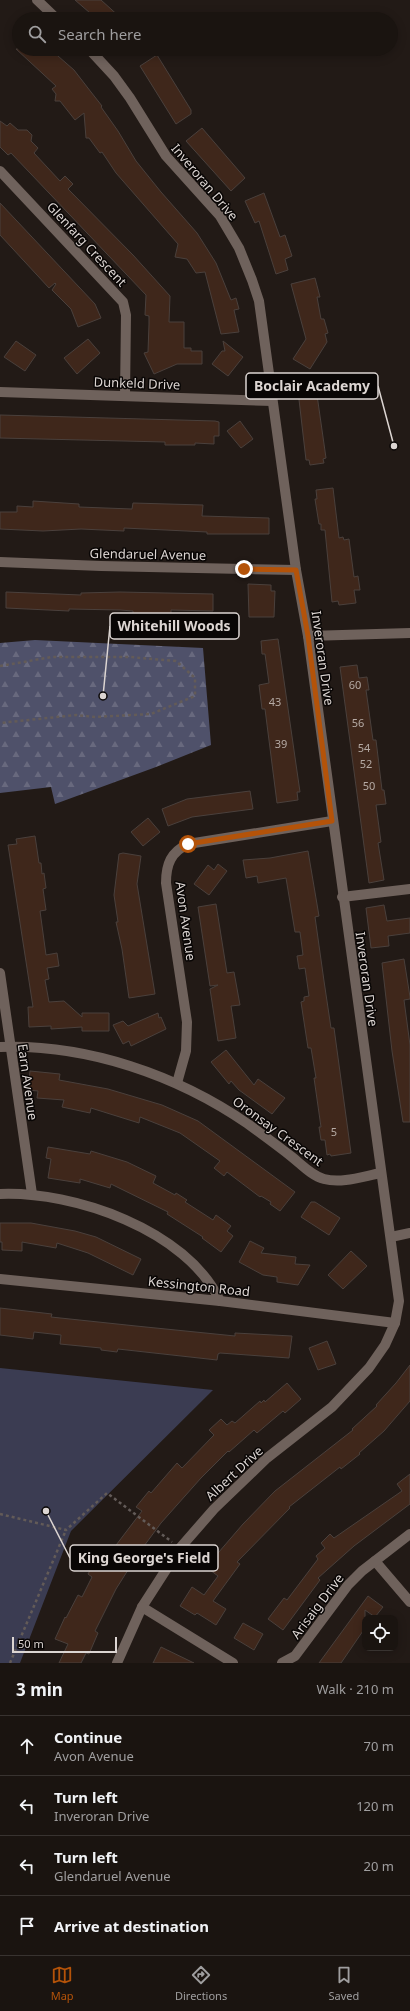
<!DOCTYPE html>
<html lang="en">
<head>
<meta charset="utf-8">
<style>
  :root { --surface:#1a1410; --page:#231d19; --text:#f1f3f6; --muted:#9f9e9f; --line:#383330; --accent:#b45309 }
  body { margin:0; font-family:"Noto Sans",sans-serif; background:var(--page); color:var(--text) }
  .controls { position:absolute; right:12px; bottom:12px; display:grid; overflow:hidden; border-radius:8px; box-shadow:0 2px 10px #0003 }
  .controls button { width:36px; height:36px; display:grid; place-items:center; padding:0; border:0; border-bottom:1px solid var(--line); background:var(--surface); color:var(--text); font:20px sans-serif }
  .scale { position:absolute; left:12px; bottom:10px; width:105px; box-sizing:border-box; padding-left:4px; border:2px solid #dcd5d2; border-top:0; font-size:11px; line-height:14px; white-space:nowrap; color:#dcd5d2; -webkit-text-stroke:3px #090605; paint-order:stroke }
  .stop { position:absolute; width:12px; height:12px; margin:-9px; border:3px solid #b45309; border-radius:50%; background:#fff }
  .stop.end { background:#b45309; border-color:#fff; box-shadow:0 1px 4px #0008 }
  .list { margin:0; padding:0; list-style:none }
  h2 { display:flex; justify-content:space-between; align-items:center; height:52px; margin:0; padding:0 16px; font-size:17px }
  h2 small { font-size:13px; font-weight:400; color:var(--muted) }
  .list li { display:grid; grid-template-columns:26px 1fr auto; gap:12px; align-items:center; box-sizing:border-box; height:60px; padding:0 16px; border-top:1px solid var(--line) }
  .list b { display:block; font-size:15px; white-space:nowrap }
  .list p { margin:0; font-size:13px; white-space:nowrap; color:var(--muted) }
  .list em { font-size:13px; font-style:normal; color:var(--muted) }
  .icon { flex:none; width:22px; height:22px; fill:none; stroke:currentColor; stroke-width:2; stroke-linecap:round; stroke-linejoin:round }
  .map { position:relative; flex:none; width:410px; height:1663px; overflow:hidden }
  .search { position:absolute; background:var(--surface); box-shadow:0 2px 10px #0003; left:12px; right:12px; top:12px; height:44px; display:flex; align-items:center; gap:10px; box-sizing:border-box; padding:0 14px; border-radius:22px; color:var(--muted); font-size:15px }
  .sheet { height:292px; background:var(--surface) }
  nav { display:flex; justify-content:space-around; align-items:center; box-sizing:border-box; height:56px; border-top:1px solid var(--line); background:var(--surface); font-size:11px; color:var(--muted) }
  nav a { display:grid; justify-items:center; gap:2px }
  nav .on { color:var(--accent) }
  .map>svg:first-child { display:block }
  .green { fill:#3b3c52 }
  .forest { fill:url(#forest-firs) }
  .building { fill:#3f271b; stroke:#4a403c }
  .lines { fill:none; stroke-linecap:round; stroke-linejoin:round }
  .path { stroke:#635b58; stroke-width:2.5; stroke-dasharray:3 3; stroke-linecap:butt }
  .minor { stroke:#6f625c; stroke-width:10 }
  .route { stroke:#b45309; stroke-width:5 }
  .labels { text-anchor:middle; stroke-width:3; stroke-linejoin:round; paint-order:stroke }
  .number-label { font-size:11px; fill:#b5aaa4 }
  .street-label { font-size:13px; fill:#dcd5d2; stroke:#090605 }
  .leader { fill:none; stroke:#dcd5d2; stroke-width:1.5 }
  .callout-dot { fill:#dcd5d2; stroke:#090605; stroke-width:1.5 }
  .callout { fill:#090605; stroke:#dcd5d2; stroke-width:1.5 }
  .callout-label { font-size:14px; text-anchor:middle; font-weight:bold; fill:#dcd5d2 }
</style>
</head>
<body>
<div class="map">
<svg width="410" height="1663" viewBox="0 0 410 1663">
  <defs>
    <pattern id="forest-firs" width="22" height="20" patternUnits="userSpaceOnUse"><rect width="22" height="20" fill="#4f516a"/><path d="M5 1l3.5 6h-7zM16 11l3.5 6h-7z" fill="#68697e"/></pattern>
  </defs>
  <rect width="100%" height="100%" fill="#221a16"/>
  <polygon class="green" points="0,1368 213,1390 71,1531 20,1663 0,1663"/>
  <polygon class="forest" points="35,640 203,648 211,745 156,767 55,804 51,787 0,793 0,643"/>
  <g class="building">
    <polygon points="75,0 101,0 122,19 85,19 90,13"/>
    <polygon points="16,49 50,49 74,70 91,92 102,106 101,107 118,131 136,161 161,192 197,233 216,263 231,300 236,298 239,309 234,310 239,332 221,334 205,272 196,273 187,259 175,257 178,244 116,173 102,152 100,153 89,138 86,138 84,113 75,120 60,101 55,101 56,94 52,89 56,86"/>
    <polygon points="157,55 191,110 191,114 176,124 140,66"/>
    <polygon points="0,121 7,126 10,123 18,130 27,130 32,135 31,141 38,148 34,153 60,181 65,176 73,184 68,189 133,255 170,296 169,322 184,322 184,348 191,348 191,351 202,351 202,364 177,364 154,374 144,353 148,352 149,324 149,316 145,315 146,295 11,153 8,155 0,147"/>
    <polygon points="202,128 245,178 231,191 186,141"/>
    <polygon points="264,193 280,237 285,235 292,256 285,259 288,270 276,274 259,221 255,223 245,201"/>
    <polygon points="0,203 95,304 101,318 78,327 71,309 52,290 56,284 55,283 49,288 0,235"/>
    <polygon points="315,278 320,297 317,297 321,319 324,319 328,333 325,334 327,342 310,369 293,359 306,339 291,284"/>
    <polygon points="88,339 100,353 77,374 64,358"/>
    <polygon points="16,341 36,355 25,371 4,357"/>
    <polygon points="223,341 243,357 228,376 212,364 222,351 225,351"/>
    <polygon points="316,388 326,458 323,459 324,463 310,465 309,460 306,460 298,391"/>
    <polygon points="0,415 215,421 219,422 219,436 214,436 214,444 195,443 195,445 165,445 165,442 0,438"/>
    <polygon points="240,421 253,439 241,448 227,431"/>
    <polygon points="333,488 339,538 343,537 344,540 349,539 354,577 358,576 360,590 354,590 356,603 339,605 338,601 332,602 325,530 321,530 321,524 319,524 315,499 317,499 316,490"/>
    <polygon points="33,501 79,504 79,507 132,509 133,503 203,505 202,516 269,518 269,534 207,534 207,532 124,528 124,531 81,529 43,531 0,529 0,512 17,512 17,506 33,507"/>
    <polygon points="248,584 271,585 271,591 275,591 274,617 249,617"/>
    <polygon points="6,592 81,595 81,593 120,592 213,594 213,611 171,610 171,618 133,618 133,611 120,610 69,609 69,611 6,608"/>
    <polygon points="278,639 300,792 297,792 298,800 277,803 265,709 262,709 259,685 269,683 265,654 262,654 261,641"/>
    <polygon points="357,665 359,678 367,677 369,690 366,690 373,740 376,740 382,790 384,790 386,804 376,805 381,842 378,843 384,880 369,883 340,667"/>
    <polygon points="250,791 253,809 192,817 168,826 162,809 187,799"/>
    <polygon points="148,818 160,832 143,846 131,832"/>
    <polygon points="35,836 39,863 41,863 42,874 44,873 46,888 43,889 46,910 40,911 46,955 57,953 59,966 47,968 49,979 45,980 49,1002 64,1001 82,1017 82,1013 109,1013 109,1031 82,1031 82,1027 51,1029 51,1026 29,1027 28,1007 33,1007 8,845 17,844 16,839"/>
    <polygon points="308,851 319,916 315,917 324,981 331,1028 334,1028 351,1153 331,1156 330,1154 327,1155 325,1140 321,1140 319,1127 321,1127 314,1078 316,1078 311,1048 308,1048 301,1002 304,1001 304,997 309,996 305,968 299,969 297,956 303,955 300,932 295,932 286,878 258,883 257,876 246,878 243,860 270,858"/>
    <polygon points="123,853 141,856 137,884 155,994 129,998 122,949 116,922 118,922 114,895 119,854"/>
    <polygon points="218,864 227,871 209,895 194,884 208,865 214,870"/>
    <polygon points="216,904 227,973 234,972 240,1005 231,1006 236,1038 218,1041 210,989 218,985 210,986 198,907"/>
    <polygon points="384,905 387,921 410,918 410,933 388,936 389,946 371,948 366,908"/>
    <polygon points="404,959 410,997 410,999 404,1000 410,1045 410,1122 403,1122 392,1051 382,963"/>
    <polygon points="158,1013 159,1018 161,1017 166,1029 131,1046 129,1041 123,1044 113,1025 123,1021 128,1026"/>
    <polygon points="226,1050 254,1085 258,1079 285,1098 272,1114 239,1090 231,1081 229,1084 211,1062"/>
    <polygon points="30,1071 60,1074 59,1080 108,1089 162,1105 198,1121 295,1192 280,1211 270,1204 271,1202 261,1196 260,1197 227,1172 224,1176 214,1168 220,1161 180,1133 140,1117 139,1123 91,1108 90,1113 62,1107 64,1100 37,1098 38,1091 28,1090"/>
    <polygon points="48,1147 90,1154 91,1151 127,1162 156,1176 153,1183 175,1195 176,1193 187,1200 185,1202 213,1220 216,1215 231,1226 227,1231 233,1236 221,1252 202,1238 203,1237 167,1214 168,1212 111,1184 110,1188 80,1179 80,1183 48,1178 51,1159 46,1158"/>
    <polygon points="311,1202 315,1202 340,1218 329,1235 301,1217"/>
    <polygon points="0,1223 31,1223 75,1231 96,1237 141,1259 133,1275 88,1253 57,1243 56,1248 22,1242 22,1251 2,1250 2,1242 0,1242"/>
    <polygon points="250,1241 264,1248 261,1253 296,1257 295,1264 310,1265 298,1285 277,1282 277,1277 263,1275 239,1262"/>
    <polygon points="351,1251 367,1266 343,1289 328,1275"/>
    <polygon points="0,1308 52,1314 51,1317 136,1326 235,1336 235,1333 292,1336 289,1358 220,1353 218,1354 217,1360 118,1349 117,1352 101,1350 101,1348 60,1344 61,1335 34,1332 33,1339 0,1335"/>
    <polygon points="327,1341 336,1364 318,1370 309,1348"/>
    <polygon points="410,1365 410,1401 384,1431 359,1453 360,1454 341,1469 340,1467 289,1507 290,1508 237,1562 240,1564 213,1601 226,1609 216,1625 197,1613 195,1615 180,1606 192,1587 204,1595 218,1576 206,1567 243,1524 275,1491 353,1430 352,1429 377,1406 376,1405 396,1383"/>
    <polygon points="287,1383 301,1399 285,1413 283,1411 257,1433 254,1430 229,1452 228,1451 201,1478 161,1523 127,1569 128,1570 116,1589 95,1631 98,1633 89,1654 86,1653 81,1663 59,1663 68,1644 55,1639 65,1617 66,1618 78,1595 82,1597 92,1577 88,1574 100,1553 107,1557 142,1511 136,1507 149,1491 151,1493 177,1463 182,1468 214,1435 209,1430 221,1419 227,1425 232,1421 235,1423 260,1401 261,1403 264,1400 265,1402"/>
    <polygon points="410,1474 410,1504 354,1546 318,1578 320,1580 283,1630 268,1619 284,1598 287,1600 318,1559 316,1556 325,1548 321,1543 330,1534 334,1538 402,1491 397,1484"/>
    <polygon points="368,1596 383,1607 375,1617 365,1610 365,1628 341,1663 319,1663"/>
    <polygon points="243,1623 263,1634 254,1650 234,1638"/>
    <polygon points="161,1647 194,1663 153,1663"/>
  </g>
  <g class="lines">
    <g class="path">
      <polyline points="0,666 52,657 130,657 176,661 195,678 195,696 151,714 95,717 76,715 0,723"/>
      <polyline points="0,1514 66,1530 107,1493 172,1542"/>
      <polyline points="10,1663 66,1530"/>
    </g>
    <g class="minor">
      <polyline points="37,0 57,19"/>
      <polyline points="89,49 114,76 130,98 166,156 220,216 239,248 252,280 259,301 296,570 308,636 399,1301 395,1323 385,1345 369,1368 332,1407 267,1458 214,1509 180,1548 142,1607 117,1663"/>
      <polyline points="0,171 123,302 126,315 125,395"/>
      <polyline points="0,392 272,401"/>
      <polyline points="0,562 101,566 296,570"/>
      <polyline points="308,636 410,633"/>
      <polyline points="342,897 410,889"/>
      <polyline points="0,973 32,1194"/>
      <path d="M 0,1047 C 87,1044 177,1075 248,1124 C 263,1135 278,1146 292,1157 C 302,1165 312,1176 324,1179 C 342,1184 364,1176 381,1173"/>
      <path d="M 177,1083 L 186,1051 L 187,1022 L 166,883 C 166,864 171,852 188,844 L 332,821"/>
      <path d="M 0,1194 C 74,1191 187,1230 220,1301"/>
      <polyline points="391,1237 410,1233"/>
      <polyline points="0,1279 220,1301 395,1323"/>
      <polyline points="375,1561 410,1602"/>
      <polyline points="142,1607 233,1663"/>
      <polyline points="282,1663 295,1656 348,1585 362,1571 410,1534"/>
    </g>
  </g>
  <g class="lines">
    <polyline class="route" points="188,844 332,821 308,636 296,570 244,569"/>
  </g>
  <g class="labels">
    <g class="number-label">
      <text x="355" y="689">60</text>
      <text x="275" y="706">43</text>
      <text x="358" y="727">56</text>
      <text x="281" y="748">39</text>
      <text x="364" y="752">54</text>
      <text x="366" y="768">52</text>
      <text x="369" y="790">50</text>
      <text x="334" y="1136">5</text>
    </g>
    <g class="street-label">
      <text transform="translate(205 182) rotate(50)" y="5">Inveroran Drive</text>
      <text transform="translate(87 244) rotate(47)" y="5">Glenfarg Crescent</text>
      <text transform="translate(137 383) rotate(2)" y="5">Dunkeld Drive</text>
      <text transform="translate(148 554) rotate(1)" y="5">Glendaruel Avenue</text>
      <text transform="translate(323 658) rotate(82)" y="5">Inveroran Drive</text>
      <text transform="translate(186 921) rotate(82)" y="5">Avon Avenue</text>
      <text transform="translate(367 979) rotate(82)" y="5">Inveroran Drive</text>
      <text transform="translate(28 1082) rotate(82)" y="5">Earn Avenue</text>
      <text transform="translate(278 1131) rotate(36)" y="5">Oronsay Crescent</text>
      <text transform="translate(199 1286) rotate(6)" y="5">Kessington Road</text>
      <text transform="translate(234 1473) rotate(-43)" y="5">Albert Drive</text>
      <text transform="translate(317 1606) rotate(-53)" y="5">Arisaig Drive</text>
    </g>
  </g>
  <path class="leader" d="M394 446L378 386M103 696L110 626M46 1511L70 1558"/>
  <g class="callout-dot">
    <circle cx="394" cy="446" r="4"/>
    <circle cx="103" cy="696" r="4"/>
    <circle cx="46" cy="1511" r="4"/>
  </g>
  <g class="callout">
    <rect x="246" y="373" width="132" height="26" rx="4"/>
    <rect x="110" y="613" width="129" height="26" rx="4"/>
    <rect x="70" y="1545" width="148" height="26" rx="4"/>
  </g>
  <g class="callout-label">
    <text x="312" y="391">Boclair Academy</text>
    <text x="174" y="631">Whitehill Woods</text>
    <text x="144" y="1563">King George's Field</text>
  </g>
</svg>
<div class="controls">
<button><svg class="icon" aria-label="locate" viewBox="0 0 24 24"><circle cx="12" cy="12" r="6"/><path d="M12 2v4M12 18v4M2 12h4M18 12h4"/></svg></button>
</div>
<div class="scale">50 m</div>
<div class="stop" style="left:188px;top:844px"></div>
<div class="stop end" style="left:244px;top:569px"></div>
<div class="search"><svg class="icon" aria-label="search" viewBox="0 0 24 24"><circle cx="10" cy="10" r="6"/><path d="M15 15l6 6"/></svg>Search here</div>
</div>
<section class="sheet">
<h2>3 min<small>Walk · 210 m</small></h2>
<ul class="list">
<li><svg class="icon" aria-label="ahead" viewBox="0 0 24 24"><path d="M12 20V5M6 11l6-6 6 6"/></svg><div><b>Continue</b><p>Avon Avenue</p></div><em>70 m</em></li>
<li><svg class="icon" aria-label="left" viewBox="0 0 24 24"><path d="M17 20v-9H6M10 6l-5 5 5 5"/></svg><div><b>Turn left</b><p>Inveroran Drive</p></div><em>120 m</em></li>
<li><svg class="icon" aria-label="left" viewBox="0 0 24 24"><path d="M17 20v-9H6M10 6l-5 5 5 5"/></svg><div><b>Turn left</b><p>Glendaruel Avenue</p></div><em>20 m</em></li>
<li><svg class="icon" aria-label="arrive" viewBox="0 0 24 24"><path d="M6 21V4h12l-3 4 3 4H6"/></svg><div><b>Arrive at destination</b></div></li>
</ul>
</section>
<nav>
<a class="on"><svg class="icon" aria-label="map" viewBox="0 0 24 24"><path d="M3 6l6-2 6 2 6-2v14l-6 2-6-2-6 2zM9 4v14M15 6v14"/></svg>Map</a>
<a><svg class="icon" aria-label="directions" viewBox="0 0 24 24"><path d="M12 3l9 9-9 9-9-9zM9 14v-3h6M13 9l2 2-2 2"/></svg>Directions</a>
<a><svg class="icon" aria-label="saved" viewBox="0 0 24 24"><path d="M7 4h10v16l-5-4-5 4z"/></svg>Saved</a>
</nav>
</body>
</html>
